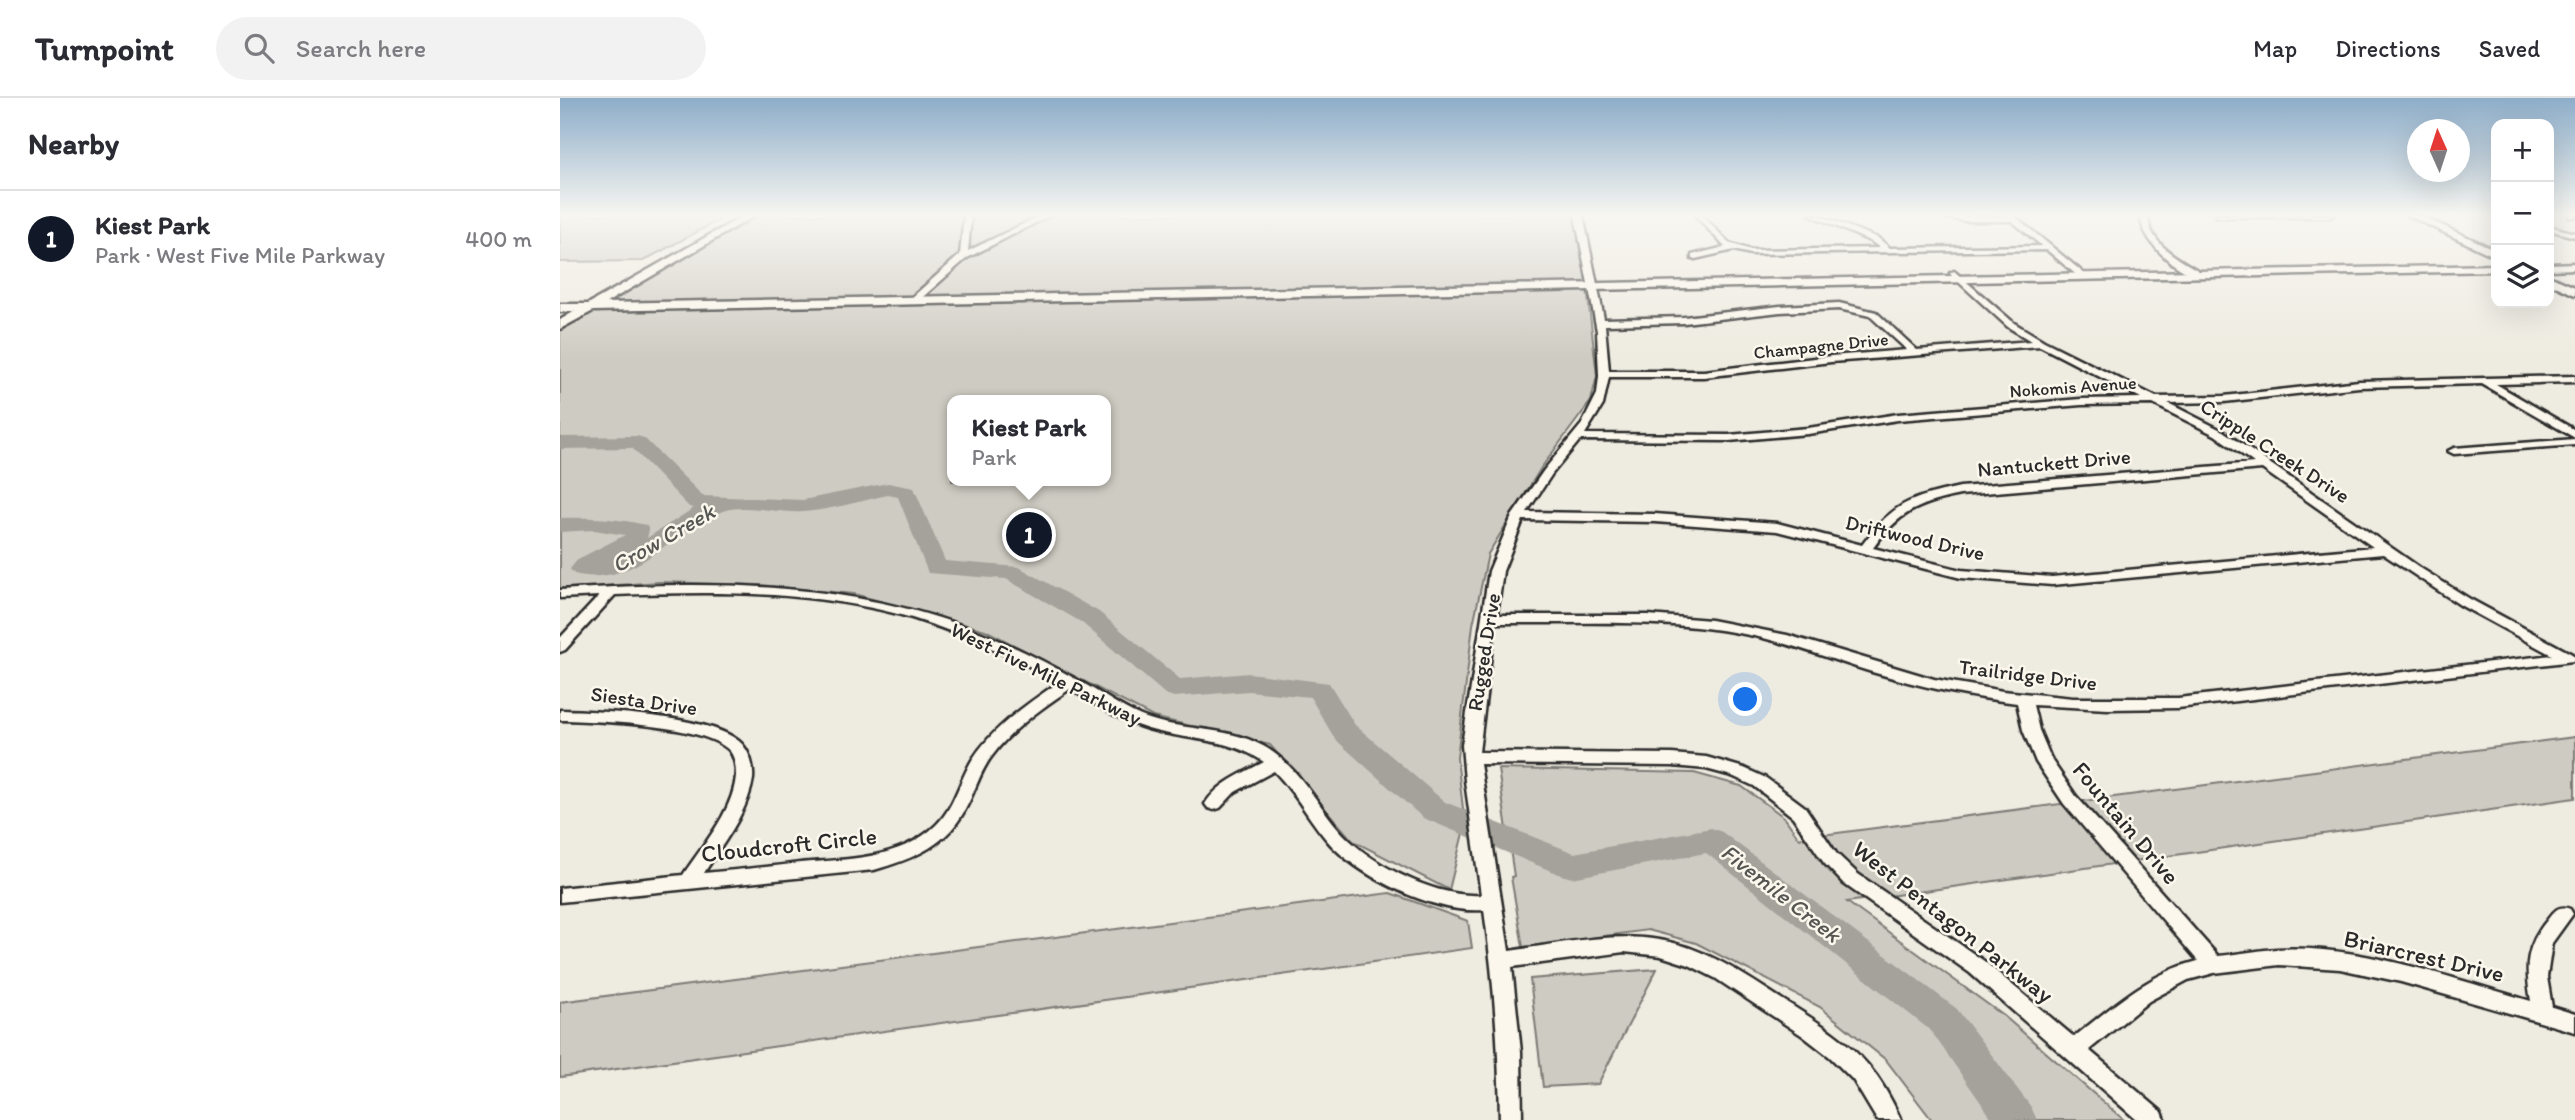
<!DOCTYPE html>
<html lang="en">
<head>
<meta charset="utf-8">
<style>
  :root { --surface:#fff; --page:#f2f2f3; --text:#2b2b33; --muted:#7c7c81; --line:#e1e1e2; --accent:#111827 }
  body { margin:0; font-family:Itim,sans-serif; background:var(--page); color:var(--text) }
  .controls { position:absolute; right:21px; top:21px; display:grid; overflow:hidden; border-radius:14px; box-shadow:0 7px 28px #0002 }
  .controls button { width:63px; height:63px; display:grid; place-items:center; padding:0; border:0; border-bottom:2px solid var(--line); background:var(--surface); color:var(--text); font:35px sans-serif }
  .compass { position:absolute; left:1847px; top:21px; width:63px; height:63px; border-radius:50%; background:var(--surface); box-shadow:0 7px 28px #0002; rotate:357deg }
  .you { position:absolute; left:1186px; top:602px; width:24px; height:24px; margin:-18px; border:5px solid #fff; border-radius:50%; background:#1a73e8; box-shadow:0 0 0 10px #1a73e833 }
  .badge { display:grid; place-items:center; width:46px; height:46px; border-radius:50%; background:var(--accent); color:#fff; font-size:23px; font-weight:700 }
  .pin { position:absolute; translate:-50% -50%; border:4px solid #fff; box-shadow:0 2px 7px #0006 }
  .popup { position:absolute; left:387px; top:297px; width:164px; height:91px; box-sizing:border-box; display:grid; place-content:center; border-radius:14px; background:var(--surface); filter:drop-shadow(0 2px 5px #0005); font-size:23px; white-space:nowrap; color:var(--muted) }
  .popup b { font-size:26px; color:var(--text) }
  .popup::after { content:''; position:absolute; left:50%; top:100%; margin-left:-14px; border:14px solid transparent; border-top-color:var(--surface) }
  .list { margin:0; padding:0; list-style:none }
  h2 { display:flex; justify-content:space-between; align-items:center; height:91px; margin:0; padding:0 28px; font-size:30px }
  h2 small { font-size:23px; font-weight:400; color:var(--muted) }
  .list li { display:grid; grid-template-columns:46px 1fr auto; gap:21px; align-items:center; box-sizing:border-box; height:98px; padding:0 28px; border-top:2px solid var(--line) }
  .list b { display:block; font-size:26px; white-space:nowrap }
  .list p { margin:0; font-size:23px; white-space:nowrap; color:var(--muted) }
  .list em { font-size:23px; font-style:normal; color:var(--muted) }
  .icon { flex:none; width:38px; height:38px; fill:none; stroke:currentColor; stroke-width:2; stroke-linecap:round; stroke-linejoin:round }
  .map { position:relative; flex:none; width:2015px; height:1022px; overflow:hidden }
  header { display:flex; align-items:center; gap:42px; box-sizing:border-box; height:98px; padding:0 35px; background:var(--surface); border-bottom:2px solid var(--line) }
  header strong { font-size:33px }
  nav { display:flex; gap:38px; margin-inline-start:auto; font-size:24px }
  .search { width:490px; height:63px; background:var(--page); display:flex; align-items:center; gap:18px; box-sizing:border-box; padding:0 24px; border-radius:38px; color:var(--muted); font-size:26px }
  main { display:flex }
  aside { flex:1; background:var(--surface) }
  .map>svg:first-child { display:block }
  .green { fill:#cecbc2; stroke:#7c7b76; stroke-width:2; fill-rule:evenodd }
  .lines { fill:none; stroke-linecap:round; stroke-linejoin:round }
  .river { fill:#a4a29a; fill-rule:evenodd }
  .minor-casing { stroke:#2b2b2b; stroke-width:5 }
  .major-casing { stroke:#2b2b2b; stroke-width:5 }
  .minor { fill:#fbf7ec; fill-rule:evenodd }
  .major { fill:#fbf7ec; fill-rule:evenodd }
  .labels { text-anchor:middle; stroke-width:5; stroke-linejoin:round; paint-order:stroke }
  .far-street-label { font-size:18px; fill:#2b2b2b; stroke:#fbf7ec }
  .street-label { font-size:21px; fill:#2b2b2b; stroke:#fbf7ec }
  .water-label { font-size:23px; font-style:italic; fill:#555552; stroke:#fbf7ec }
  .near-street-label { font-size:24px; fill:#2b2b2b; stroke:#fbf7ec }
</style>
</head>
<body>
<header>
<strong>Turnpoint</strong>
<div class="search"><svg class="icon" aria-label="search" viewBox="0 0 24 24"><circle cx="10" cy="10" r="6"/><path d="M15 15l6 6"/></svg>Search here</div>
<nav><a>Map</a><a>Directions</a><a>Saved</a></nav>
</header>
<main>
<aside>
<h2>Nearby<small></small></h2>
<ul class="list">
<li><span class="badge">1</span><div><b>Kiest Park</b><p>Park · West Five Mile Parkway</p></div><em>400 m</em></li>
</ul>
</aside>
<div class="map">
<svg width="2015" height="1022" viewBox="0 0 2015 1022">
  <rect width="100%" height="100%" fill="#eeebe0"/>
  <filter id="ink" filterUnits="userSpaceOnUse"><feTurbulence type="fractalNoise" baseFrequency=".0143" numOctaves="2"/><feDisplacementMap in="SourceGraphic" scale="14" xChannelSelector="R" yChannelSelector="G"/><feConvolveMatrix kernelMatrix="1 2 1 2 8 2 1 2 1" color-interpolation-filters="sRGB"/></filter>
  <g filter="url(#ink)">
    <g class="green">
      <polygon points="0,117 168,117 83,163 0,164"/>
      <path d="M 198,117 L 1014,117 L 1026,182 L 1037,278 L 1031,303 L 981,370 L 928,456 L 913,527 L 897,660 L 905,727 L 889,792 L 793,743 L 710,647 L 593,619 L 425,532 L 294,496 L 199,487 L 100,484 L 0,491 L 0,231 ZM 392,302 L 546,302 L 546,383 L 392,383 Z"/>
      <polygon points="2015,639 2015,700 1287,804 1444,918 1564,1022 1372,1022 1326,962 1260,909 1136,845 1088,832 963,849 951,779 954,778 938,671 1134,675 1181,688 1224,719 1239,740"/>
      <polygon points="830,795 908,823 912,850 0,979 0,904"/>
      <polygon points="1097,871 1038,986 983,989 970,881"/>
    </g>
    <g class="lines">
      <path class="river" d="M 77,338 L 84,340 L 143,398 L 243,402 L 328,385 L 354,390 L 385,463 L 459,469 L 539,514 L 620,581 L 689,575 L 769,585 L 795,627 L 885,704 L 1014,755 L 1151,730 L 1162,734 L 1397,911 L 1471,1009 L 1477,1022 L 1433,1022 L 1371,933 L 1146,755 L 1012,780 L 1001,777 L 863,720 L 775,641 L 750,599 L 689,593 L 614,599 L 605,596 L 521,524 L 446,481 L 368,475 L 338,399 L 328,397 C 300,403 271,412 243,414 C 220,416 183,405 163,413 C 110,432 76,491 14,476 L 10,471 L 18,461 L 65,437 L 34,432 L 0,434 L 0,420 C 29,419 57,420 86,427 L 89,432 L 87,440 L 134,410 L 129,409 L 72,350 L 0,351 L 0,339 Z"/>
      <g class="minor-casing">
        <g id="minor">
          <polygon points="404,117 411,117 408,153 482,117 491,117 407,160 356,205 350,205 350,201 400,157"/>
          <path d="M 1015,117 L 1023,117 L 1044,221 L 1124,219 L 1220,208 L 1279,205 L 1316,214 L 1357,252 L 1471,243 L 1448,229 L 1391,177 L 1390,175 L 1394,173 L 1454,225 L 1484,243 L 1596,299 L 1664,298 L 1799,283 L 2015,278 L 2015,284 L 1936,286 L 2015,332 L 2015,340 L 1922,286 L 1799,289 L 1664,304 L 1608,305 L 1663,333 L 1862,471 L 1910,501 L 2012,556 L 2015,559 L 2013,563 L 1618,610 L 1548,611 L 1473,607 L 1479,632 L 1492,663 L 1516,698 L 1658,858 C 1678,856 1698,852 1717,851 C 1799,846 1893,881 1971,903 C 1965,869 1965,848 1988,821 C 1995,812 1999,807 2010,811 L 2013,816 L 1992,845 L 1987,879 L 1992,909 L 2015,916 L 2015,934 L 1841,884 L 1780,871 L 1719,867 L 1654,875 L 1628,882 L 1589,903 L 1529,952 L 1602,1014 L 1605,1022 L 1577,1022 L 1410,875 L 1284,786 L 1264,765 L 1233,719 L 1194,688 L 1172,678 L 1146,671 L 1112,668 L 920,666 L 949,853 C 998,846 1050,834 1099,842 C 1145,849 1184,877 1223,902 C 1253,921 1285,940 1308,967 C 1321,982 1333,1004 1341,1022 L 1317,1022 L 1293,982 L 1270,959 L 1243,938 L 1155,880 L 1129,867 L 1101,858 L 1064,854 L 952,869 L 961,954 L 962,1022 L 940,1022 C 939,951 934,882 924,812 C 877,816 806,782 773,749 C 751,726 737,696 714,673 L 675,694 L 660,710 L 654,712 L 648,710 L 645,706 C 659,684 682,676 704,664 C 669,639 628,643 588,631 C 560,623 536,606 510,591 C 482,610 453,630 432,658 C 421,672 416,690 408,706 C 389,747 355,760 314,772 L 0,804 L 0,790 L 123,777 C 142,748 173,714 176,678 C 176,669 175,659 169,652 C 142,626 38,623 0,622 L 0,612 C 39,613 155,617 182,646 C 190,655 194,669 193,681 C 188,714 162,747 144,775 C 176,772 208,769 240,765 C 286,761 340,762 376,727 C 394,710 399,684 412,662 C 433,629 467,606 499,584 C 452,558 403,536 352,520 C 257,492 154,493 55,497 L 5,552 L 0,554 L 0,540 L 39,498 L 0,500 L 0,492 C 142,483 287,481 422,535 C 456,549 489,566 521,584 C 541,595 560,609 581,618 C 620,634 665,627 703,648 C 736,666 754,701 777,729 C 806,765 875,800 921,797 L 905,683 L 902,647 L 929,473 L 952,418 L 984,372 L 1022,326 L 1037,296 L 1039,278 L 1037,233 ZM 1279,211 L 1310,218 L 1347,252 L 1271,258 L 1144,273 L 1049,273 L 1045,227 L 1124,225 L 1220,214 ZM 1480,248 L 1581,300 L 1521,301 L 1338,316 L 1248,330 L 1169,337 L 1025,336 L 1043,307 L 1049,279 L 1144,279 L 1271,264 ZM 1593,306 L 1655,337 L 1694,365 L 1400,389 C 1350,400 1333,405 1302,447 L 1217,425 L 1095,416 L 967,414 L 992,376 L 1020,342 L 1169,343 L 1248,336 L 1338,322 L 1521,307 ZM 1702,371 L 1813,449 L 1492,479 L 1401,472 L 1313,450 C 1339,414 1358,406 1400,397 ZM 963,422 L 1095,424 L 1217,433 L 1401,480 L 1492,487 L 1823,456 L 1900,507 L 1992,557 L 1618,600 L 1513,600 L 1443,593 L 1374,581 L 1227,537 L 1151,522 L 1088,517 L 937,517 L 943,473 ZM 935,525 C 1018,526 1103,520 1184,536 C 1228,544 1269,561 1312,574 C 1359,588 1408,599 1457,605 L 1463,632 L 1476,664 L 1504,706 L 1638,863 C 1589,875 1552,909 1514,939 L 1424,863 L 1298,776 L 1276,755 L 1245,709 L 1206,680 L 1184,670 L 1146,659 L 1112,656 L 919,654 Z"/>
          <polygon points="1135,117 1142,117 1169,145 1191,152 1320,150 1312,144 1250,117 1258,117 1318,140 1330,150 1482,148 1452,123 1405,123 1370,117 1447,119 1446,117 1453,117 1526,177 1519,179 1487,152 1191,156 1174,152 1135,161 1132,161 1132,157 1165,149"/>
          <path d="M 1581,117 L 1588,117 C 1588,145 1617,160 1639,173 L 1639,177 C 1617,177 1579,139 1581,117 Z"/>
          <polygon points="1655,117 1774,117 1770,119 1659,119"/>
          <polygon points="2008,117 2015,117 2015,119 2009,119"/>
          <polygon points="1989,128 2015,135 2015,139 1989,132"/>
          <polygon points="2015,341 2015,347 1894,356 1888,353 1894,350"/>
        </g>
      </g>
      <g class="major-casing">
        <g id="major">
          <polygon points="185,117 196,117 46,205 1936,167 1936,173 33,213 0,231 0,222 15,213 0,214 0,206 28,206"/>
          <polygon points="1847,117 1859,117 1936,152 1936,159"/>
          <polygon points="2015,165 2015,171 1989,172 1989,166"/>
          <polygon points="1989,178 2015,189 2015,197 1989,185"/>
        </g>
      </g>
      <use href="#minor" class="minor"/>
      <use href="#major" class="major"/>
    </g>
  </g>
  <linearGradient id="sky" x2="0" y2="1"><stop stop-color="#8dadc9"/><stop offset="0.45" stop-color="#f7f6f1"/><stop offset="1" stop-color="#f7f6f1" stop-opacity="0"/></linearGradient>
  <rect width="2015" height="260" fill="url(#sky)"/>
  <g class="labels">
    <g class="far-street-label">
      <text transform="translate(1261 248) rotate(-6)" y="6">Champagne Drive</text>
      <text transform="translate(1513 289) rotate(-4)" y="6">Nokomis Avenue</text>
    </g>
    <g class="street-label">
      <text transform="translate(1715 353) rotate(33)" y="7">Cripple Creek Drive</text>
      <text transform="translate(1494 365) rotate(-5)" y="7">Nantuckett Drive</text>
      <text transform="translate(1355 440) rotate(13)" y="7">Driftwood Drive</text>
      <text transform="translate(924 554) rotate(-81)" y="7">Rugged Drive</text>
      <text transform="translate(486 576) rotate(26)" y="7">West Five Mile Parkway</text>
      <text transform="translate(1468 577) rotate(7)" y="7">Trailridge Drive</text>
      <text transform="translate(84 603) rotate(8)" y="7">Siesta Drive</text>
    </g>
    <g class="water-label">
      <text transform="translate(103 440) rotate(-30)" y="8">Crow Creek</text>
      <text transform="translate(1221 795) rotate(38)" y="8">Fivemile Creek</text>
    </g>
    <g class="near-street-label">
      <text transform="translate(1566 725) rotate(50)" y="8">Fountain Drive</text>
      <text transform="translate(229 747) rotate(-6)" y="8">Cloudcroft Circle</text>
      <text transform="translate(1393 824) rotate(38)" y="8">West Pentagon Parkway</text>
      <text transform="translate(1864 858) rotate(13)" y="8">Briarcrest Drive</text>
    </g>
  </g>
</svg>
<div class="controls">
<button>+</button>
<button>−</button>
<button><svg class="icon" aria-label="layers" viewBox="0 0 24 24"><path d="M12 4l9 5-9 5-9-5zM3 14l9 5 9-5"/></svg></button>
</div>
<svg class="compass" viewBox="-18 -18 36 36"><path d="M0-13l5 13h-10z" fill="#e53935"/><path d="M0 13l5-13h-10z" fill="#7c7c81"/></svg>
<div class="you"></div>
<div class="pin badge" style="left:469px;top:437px">1</div>
<div class="popup"><b>Kiest Park</b>Park</div>
</div>
</main>
</body>
</html>
